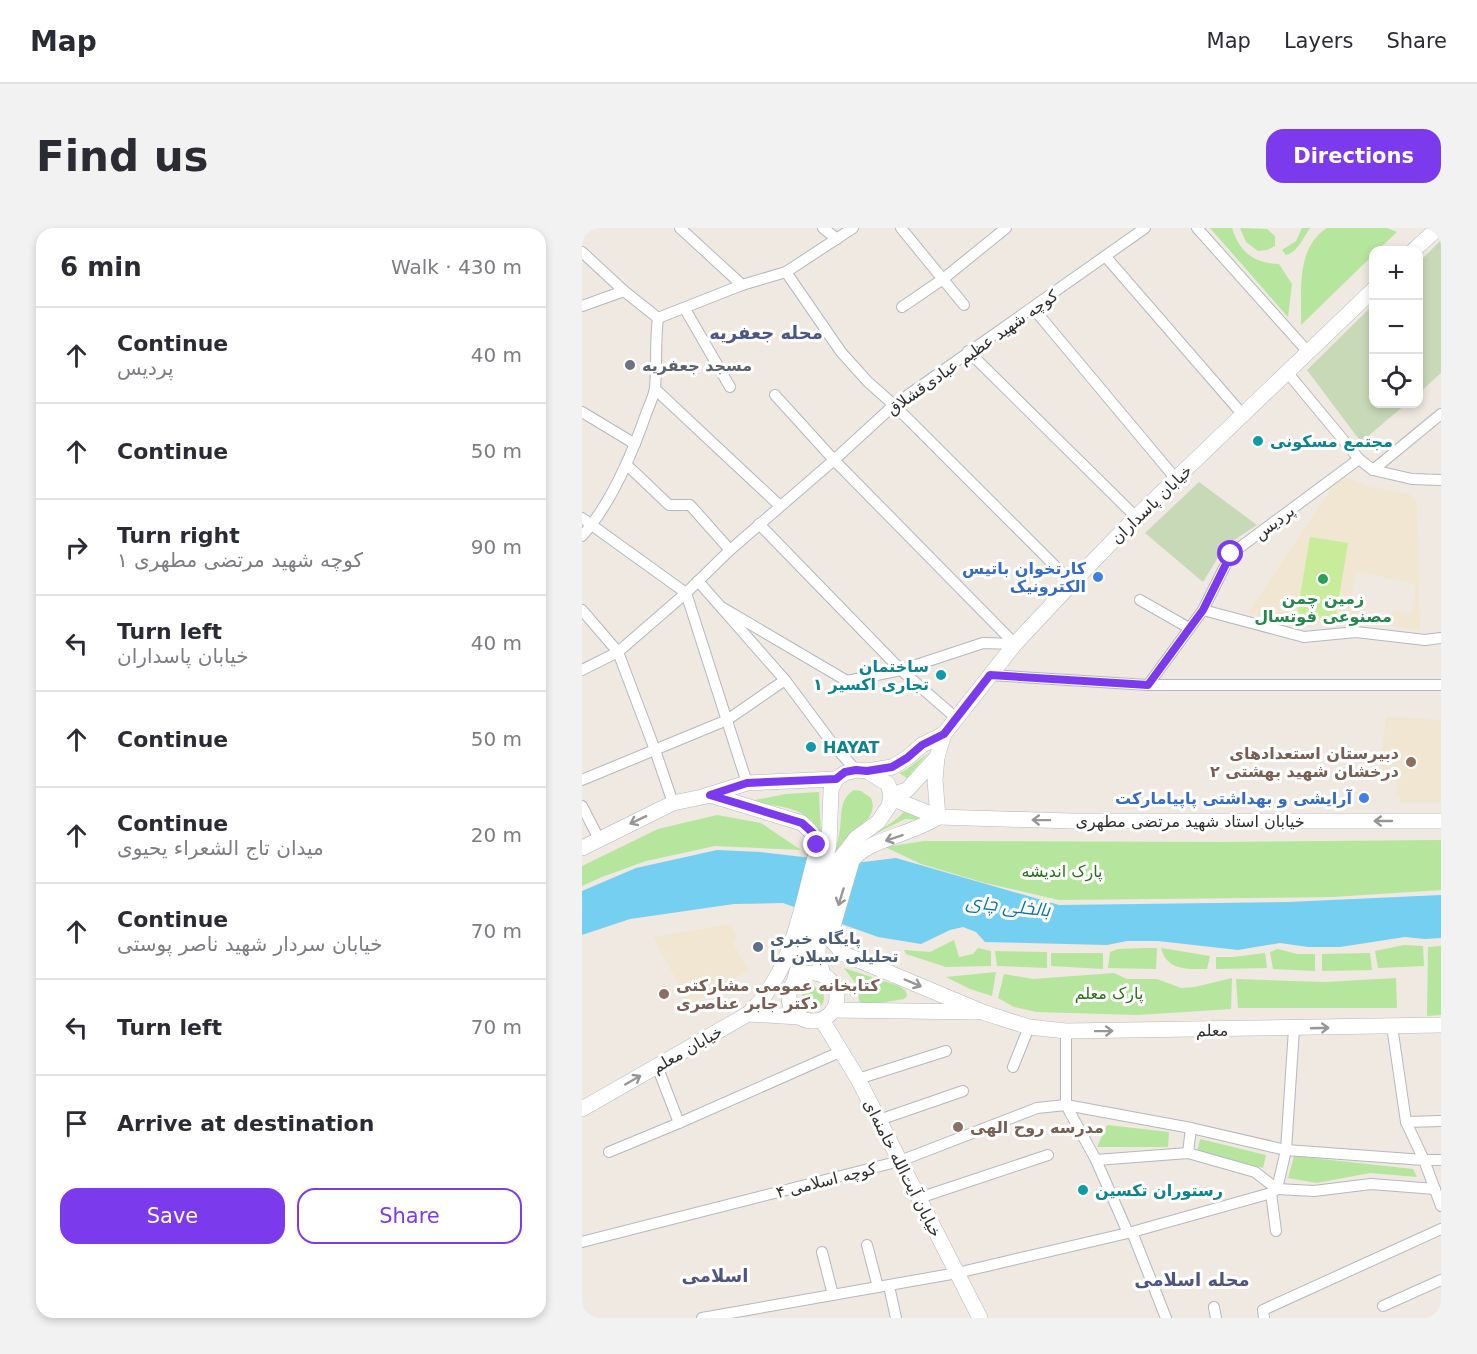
<!DOCTYPE html>
<html lang="en">
<head>
<meta charset="utf-8">
<style>
  :root { --surface:#fff; --page:#f2f2f3; --text:#2b2b33; --muted:#7c7c81; --line:#e1e1e2; --accent:#7c3aed }
  body { margin:0; font-family:"DejaVu Sans",Cairo,sans-serif; background:var(--page); color:var(--text) }
  .controls { position:absolute; right:18px; top:18px; display:grid; overflow:hidden; border-radius:12px; box-shadow:0 3px 9px #0003 }
  .controls button { width:54px; height:54px; display:grid; place-items:center; padding:0; border:0; border-bottom:2px solid var(--line); background:var(--surface); color:var(--text); font:30px sans-serif }
  .stop { position:absolute; width:18px; height:18px; margin:-14px; border:4px solid #7c3aed; border-radius:50%; background:#fff }
  .stop.end { background:#7c3aed; border-color:#fff; box-shadow:0 2px 6px #0008 }
  .list { margin:0; padding:0; list-style:none }
  h2 { display:flex; justify-content:space-between; align-items:center; height:78px; margin:0; padding:0 24px; font-size:26px }
  h2 small { font-size:20px; font-weight:400; color:var(--muted) }
  .list li { display:grid; grid-template-columns:39px 1fr auto; gap:18px; align-items:center; box-sizing:border-box; height:96px; padding:0 24px; border-top:2px solid var(--line) }
  .list b { display:block; font-size:22px; white-space:nowrap }
  .list p { margin:0; font-size:20px; white-space:nowrap; color:var(--muted) }
  .list em { font-size:20px; font-style:normal; color:var(--muted) }
  .actions { display:flex; gap:12px; padding:18px 24px }
  .actions a { flex:1; padding:14px 0; border:2px solid var(--accent); border-radius:18px; text-align:center; font-size:21px; color:var(--accent) }
  .actions .main { background:var(--accent); color:#fff }
  .icon { flex:none; width:33px; height:33px; fill:none; stroke:currentColor; stroke-width:2; stroke-linecap:round; stroke-linejoin:round }
  .map { position:relative; flex:none; width:859px; height:1090px; overflow:hidden; border-radius:18px }
  header { display:flex; align-items:center; gap:36px; box-sizing:border-box; height:84px; padding:0 30px; background:var(--surface); border-bottom:2px solid var(--line) }
  header strong { font-size:28px }
  nav { display:flex; gap:33px; margin-inline-start:auto; font-size:21px }
  .intro { display:flex; align-items:center; justify-content:space-between; box-sizing:border-box; height:144px; padding:0 36px }
  h1 { margin:0; font-size:42px }
  .button { padding:15px 27px; border-radius:18px; background:var(--accent); color:#fff; font-size:21px; font-weight:700 }
  main { display:flex; gap:36px; padding:0 36px }
  aside { flex:1; background:var(--surface); border-radius:18px; box-shadow:0 3px 9px #0003 }
  .map>svg:first-child { display:block }
  .education { fill:#f0e6d1; fill-rule:evenodd }
  .green { fill:#b6e59e }
  .cemetery { fill:#c8d9b8 }
  .pitch { fill:#c9ec9a }
  .water { fill:#75cff0 }
  .lines { fill:none; stroke-linecap:round; stroke-linejoin:round }
  .street-casing { stroke:#b4b7c1; stroke-width:12 }
  .secondary-casing { stroke:#b4b7c1; stroke-width:16 }
  .street { stroke:#fff; stroke-width:10 }
  .secondary { stroke:#fff; stroke-width:15 }
  .oneway { stroke:#969696 }
  .route { stroke:#7c3aed; stroke-width:8 }
  .worship-dot { fill:#6b7280; stroke:#fff; stroke-width:2 }
  .culture-dot { fill:#0f9aa8; stroke:#fff; stroke-width:2 }
  .shop-dot { fill:#3f7fe0; stroke:#fff; stroke-width:2 }
  .leisure-dot { fill:#2e9e5b; stroke:#fff; stroke-width:2 }
  .education-dot { fill:#8d6e63; stroke:#fff; stroke-width:2 }
  .service-dot { fill:#5c6f8a; stroke:#fff; stroke-width:2 }
  .labels { text-anchor:middle; stroke-width:6; stroke-linejoin:round; paint-order:stroke }
  .street-label { font-size:16px; fill:#2e2e2e; stroke:#fff }
  .worship-label { font-size:16px; font-weight:bold; fill:#5b616d; stroke:#fff; text-anchor:start }
  .culture-label { font-size:16px; font-weight:bold; fill:#0d838f; stroke:#fff; text-anchor:start }
  .shop-label { font-size:16px; font-weight:bold; fill:#366cbe; stroke:#fff; text-anchor:end }
  .leisure-label { font-size:16px; font-weight:bold; fill:#27864d; stroke:#fff }
  .education-label { font-size:16px; font-weight:bold; fill:#785e54; stroke:#fff; text-anchor:start }
  .park-label { font-size:16px; fill:#2c6e1b; stroke:#fff }
  .service-label { font-size:16px; font-weight:bold; fill:#4e5e75; stroke:#fff; text-anchor:start }
  .neighbourhood-label { font-size:18px; font-weight:bold; fill:#4d5680; stroke:#fff }
  .water-label { font-size:18px; font-style:italic; fill:#0d6fa3; stroke:#fff }
</style>
</head>
<body>
<header>
<strong>Map</strong>
<nav><a>Map</a><a>Layers</a><a>Share</a></nav>
</header>
<div class="intro"><h1>Find us</h1><a class="button">Directions</a></div>
<main>
<aside>
<h2>6 min<small>Walk · 430 m</small></h2>
<ul class="list">
<li><svg class="icon" aria-label="ahead" viewBox="0 0 24 24"><path d="M12 20V5M6 11l6-6 6 6"/></svg><div><b>Continue</b><p>پردیس</p></div><em>40 m</em></li>
<li><svg class="icon" aria-label="ahead" viewBox="0 0 24 24"><path d="M12 20V5M6 11l6-6 6 6"/></svg><div><b>Continue</b></div><em>50 m</em></li>
<li><svg class="icon" aria-label="right" viewBox="0 0 24 24"><path d="M7 20v-9h11M14 6l5 5-5 5"/></svg><div><b>Turn right</b><p>کوچه شهید مرتضی مطهری ۱</p></div><em>90 m</em></li>
<li><svg class="icon" aria-label="left" viewBox="0 0 24 24"><path d="M17 20v-9H6M10 6l-5 5 5 5"/></svg><div><b>Turn left</b><p>خیابان پاسداران</p></div><em>40 m</em></li>
<li><svg class="icon" aria-label="ahead" viewBox="0 0 24 24"><path d="M12 20V5M6 11l6-6 6 6"/></svg><div><b>Continue</b></div><em>50 m</em></li>
<li><svg class="icon" aria-label="ahead" viewBox="0 0 24 24"><path d="M12 20V5M6 11l6-6 6 6"/></svg><div><b>Continue</b><p>میدان تاج الشعراء یحیوی</p></div><em>20 m</em></li>
<li><svg class="icon" aria-label="ahead" viewBox="0 0 24 24"><path d="M12 20V5M6 11l6-6 6 6"/></svg><div><b>Continue</b><p>خیابان سردار شهید ناصر پوستی</p></div><em>70 m</em></li>
<li><svg class="icon" aria-label="left" viewBox="0 0 24 24"><path d="M17 20v-9H6M10 6l-5 5 5 5"/></svg><div><b>Turn left</b></div><em>70 m</em></li>
<li><svg class="icon" aria-label="arrive" viewBox="0 0 24 24"><path d="M6 21V4h12l-3 4 3 4H6"/></svg><div><b>Arrive at destination</b></div></li>
</ul>
<div class="actions"><a class="main">Save</a><a>Share</a></div>
</aside>
<div class="map">
<svg width="859" height="1090" viewBox="0 0 859 1090">
  <rect width="100%" height="100%" fill="#efe9e1"/>
  <g class="education">
    <path d="M 758,247 L 788,259 L 827,266 L 835,273 L 838,403 L 775,391 L 720,400 L 666,385 ZM 774,343 L 834,356 L 830,386 L 810,382 L 807,392 L 783,388 L 784,377 L 768,373 Z"/>
    <polygon points="804,489 859,492 859,575 818,574 818,568 814,568 816,554 797,552"/>
    <polygon points="148,696 155,711 150,714 167,742 108,776 71,709"/>
  </g>
  <g class="green">
    <path d="M 628,0 L 650,0 C 658,25 672,35 697,36 L 710,56 L 706,89 Z"/>
    <polygon points="658,0 685,1 693,8 693,18 685,22 676,23 664,14"/>
    <path d="M 720,0 L 728,0 C 721,10 716,24 704,27 L 700,22 L 714,13 Z"/>
    <path d="M 745,0 L 805,0 L 815,4 L 796,22 L 792,22 L 791,27 L 719,97 C 720,63 713,21 745,0 Z"/>
    <polygon points="346,525 325,550 317,545 324,542"/>
    <path d="M 272,562 L 279,563 L 289,570 C 296,588 280,595 269,606 C 263,612 259,620 254,627 L 252,626 C 253,620 256,614 257,607 C 261,591 255,572 272,562 Z"/>
    <path d="M 237,564 L 239,607 C 225,579 202,579 174,575 L 173,572 L 204,566 Z"/>
    <path d="M 323,582 L 341,592 L 323,591 L 293,606 C 302,598 316,593 323,582 Z"/>
    <polygon points="135,587 179,595 219,622 133,618 64,633 20,649 0,658 0,638 76,601"/>
    <polygon points="859,612 859,662 751,669 477,672 403,655 339,636 303,619 342,613 642,614"/>
    <polygon points="372,712 377,729 391,726 396,720 409,723 409,738 364,739 324,726 322,722 348,724"/>
    <polygon points="822,717 841,718 842,738 796,740 793,723"/>
    <polygon points="859,718 859,787 845,788 846,719"/>
    <polygon points="562,720 575,720 574,741 526,740 528,724 536,721"/>
    <path d="M 579,720 L 628,728 L 625,741 C 605,741 585,743 579,720 Z"/>
    <polygon points="696,721 715,726 733,726 733,743 691,741 688,724"/>
    <polygon points="413,723 465,724 465,740 415,738"/>
    <polygon points="469,725 521,725 521,741 469,738"/>
    <polygon points="683,725 685,740 634,741 634,729 651,729"/>
    <polygon points="788,725 790,742 740,743 740,726"/>
    <polygon points="262,740 317,758 324,763 325,768 322,771 280,778 277,772 275,757"/>
    <polygon points="414,744 410,768 388,761 364,749"/>
    <polygon points="532,745 545,751 575,751 599,760 613,759 650,750 649,781 555,787 455,784 432,779 416,770 422,746 451,751"/>
    <polygon points="814,750 815,780 656,780 654,751 743,754"/>
    <circle cx="231" cy="770" r="11"/>
    <polygon points="525,897 587,904 586,919 515,919"/>
    <polygon points="618,911 684,927 681,940 615,924"/>
    <polygon points="712,928 831,941 835,949 788,945 735,955 706,950"/>
  </g>
  <g class="cemetery">
    <polygon points="859,12 859,145 837,165 837,34"/>
    <polygon points="791,77 792,176 824,176 779,214 725,142"/>
    <polygon points="617,254 675,297 643,318 621,354 563,305"/>
  </g>
  <polygon class="pitch" points="728,309 766,315 753,393 715,386"/>
  <polygon class="water" points="135,622 178,624 273,635 314,630 477,677 706,674 859,667 859,710 843,711 823,709 758,719 726,719 698,715 656,722 576,713 545,713 525,717 403,714 394,704 381,699 368,702 339,716 296,709 201,675 152,676 48,691 0,707 0,663 54,640"/>
  <g class="lines">
    <g class="street-casing">
      <g id="street">
        <polyline points="98,0 160,57"/>
        <polyline points="241,0 255,11"/>
        <polyline points="319,0 382,77"/>
        <polyline points="615,0 726,124"/>
        <polyline points="0,24 42,63 76,90"/>
        <polyline points="524,29 661,187"/>
        <polyline points="204,44 259,124 286,154 312,177 490,355"/>
        <polyline points="0,78 42,63"/>
        <polyline points="320,79 361,51 424,0"/>
        <polyline points="451,80 594,251"/>
        <polyline points="103,81 148,159"/>
        <polyline points="386,123 554,289"/>
        <polyline points="705,144 777,231 791,242 830,251 859,252"/>
        <polyline points="73,161 198,278"/>
        <polyline points="193,167 252,232 433,416"/>
        <polyline points="0,184 53,216"/>
        <polyline points="777,231 649,326 621,382 722,409 774,404 843,412 859,410"/>
        <polyline points="45,237 87,277 108,277 148,322"/>
        <polyline points="791,242 859,186"/>
        <polyline points="0,290 104,365 165,555"/>
        <polyline points="177,296 319,442 374,490"/>
        <path d="M 0,308 C 29,276 50,226 64,186 C 67,178 72,168 73,160 C 75,137 73,113 76,90 L 160,57 L 204,44 L 271,0"/>
        <polyline points="116,353 203,452 253,519 274,542"/>
        <polyline points="558,372 607,400"/>
        <polyline points="141,380 265,453 319,442 401,415 433,416"/>
        <polyline points="0,382 36,424 73,522 91,575"/>
        <polyline points="0,442 36,424 104,365 148,322 252,232 312,177 563,0"/>
        <polyline points="408,447 566,457 859,457"/>
        <polyline points="566,457 621,382"/>
        <polyline points="0,552 145,492 203,452"/>
        <polyline points="0,578 17,611"/>
        <polyline points="810,798 824,894 842,932 859,978"/>
        <polyline points="484,803 484,877 514,932 546,1005"/>
        <polyline points="75,838 97,895"/>
        <polyline points="431,839 447,799"/>
        <polyline points="276,851 364,823"/>
        <polyline points="297,892 381,863"/>
        <polyline points="824,894 859,893"/>
        <polyline points="27,924 97,895 260,823"/>
        <polyline points="606,925 609,900"/>
        <polyline points="514,932 606,925 673,944 695,961 732,963 789,956 853,961"/>
        <polyline points="695,961 704,922 712,801"/>
        <polyline points="689,965 694,1003"/>
        <polyline points="337,970 466,927"/>
        <polyline points="550,1004 584,1090"/>
        <polyline points="0,1014 318,933 455,880 484,877 609,900 704,922 842,932 859,932"/>
        <polyline points="285,1017 296,1059"/>
        <polyline points="240,1024 251,1067"/>
        <polyline points="307,1058 314,1090"/>
        <polyline points="801,1078 859,1052"/>
        <polyline points="632,1079 634,1090"/>
        <polyline points="120,1090 375,1045 550,1004 689,965 695,961"/>
        <polyline points="682,1090 681,1082 859,1001"/>
      </g>
    </g>
    <g class="secondary-casing">
      <g id="secondary">
        <polyline points="832,22 856,0"/>
        <polyline points="355,529 353,552 356,589"/>
        <polyline points="285,543 310,539 325,530 340,517 362,506"/>
        <path d="M 128,567 L 220,595 C 231,605 235,609 234,626 C 219,680 210,746 166,786"/>
        <polyline points="309,567 325,562 355,529 362,506 433,416 490,355 554,289 792,61"/>
        <polyline points="309,570 356,589 489,593 859,593"/>
        <path d="M 356,589 C 332,606 283,612 270,633 L 249,705 L 252,715 L 262,726 L 403,785 L 447,799 L 484,803 L 859,797"/>
        <polyline points="0,620 91,575 120,569 165,555 254,551"/>
        <circle cx="231" cy="769" r="24"/>
        <polyline points="212,755 247,617 249,562 254,551 263,545 274,542 285,543 306,556 309,567 307,578 296,594 274,610 257,632 237,701 236,727 241,747"/>
        <polyline points="252,782 394,784"/>
        <polyline points="240,792 276,851 398,1090"/>
        <polyline points="0,881 166,786 217,789"/>
      </g>
    </g>
    <use href="#street" class="street"/>
    <use href="#secondary" class="secondary"/>
  </g>
  <defs><path id="oneway-shaft" d="M-6 0H5M1.5-3L5.5 0L1.5 3" fill="none" stroke-width="1.6" stroke-linecap="round" stroke-linejoin="round" transform="scale(1.5)"/></defs>
  <g class="oneway">
    <use href="#oneway-shaft" transform="translate(56 592) rotate(154)"/>
    <use href="#oneway-shaft" transform="translate(459 592) rotate(-179)"/>
    <use href="#oneway-shaft" transform="translate(801 593) rotate(180)"/>
    <use href="#oneway-shaft" transform="translate(312 610) rotate(161)"/>
    <use href="#oneway-shaft" transform="translate(259 669) rotate(107)"/>
    <use href="#oneway-shaft" transform="translate(331 755) rotate(23)"/>
    <use href="#oneway-shaft" transform="translate(738 800) rotate(-2)"/>
    <use href="#oneway-shaft" transform="translate(522 803) rotate(-1)"/>
    <use href="#oneway-shaft" transform="translate(51 852) rotate(-30)"/>
  </g>
  <g class="lines">
    <polyline class="route" points="235,617 231,605 220,595 128,567 165,555 254,551 263,544 274,542 285,543 310,539 325,530 340,517 362,506 408,447 566,457 621,382 649,326"/>
  </g>
  <circle class="worship-dot" cx="48" cy="137" r="6"/>
  <g class="culture-dot">
    <circle cx="676" cy="213" r="6"/>
    <circle cx="359" cy="447" r="6"/>
    <circle cx="229" cy="519" r="6"/>
    <circle cx="501" cy="962" r="6"/>
  </g>
  <g class="shop-dot">
    <circle cx="516" cy="349" r="6"/>
    <circle cx="782" cy="570" r="6"/>
  </g>
  <circle class="leisure-dot" cx="741" cy="351" r="6"/>
  <g class="education-dot">
    <circle cx="829" cy="534" r="6"/>
    <circle cx="82" cy="766" r="6"/>
    <circle cx="376" cy="899" r="6"/>
  </g>
  <circle class="service-dot" cx="176" cy="719" r="6"/>
  <g class="labels">
    <g class="street-label">
      <text transform="translate(390 124) rotate(-35)" y="6">کوچه شهید عظیم عبادی‌قشلاق</text>
      <text transform="translate(569 276) rotate(-44)" y="6">خیابان پاسداران</text>
      <text transform="translate(692 294) rotate(-37)" y="6">پردیس</text>
      <text x="608" y="599">خیابان استاد شهید مرتضی مطهری</text>
      <text transform="translate(630 802) rotate(-1)" y="6">معلم</text>
      <text transform="translate(105 821) rotate(-30)" y="6">خیابان معلم</text>
      <text transform="translate(321 940) rotate(63)" y="6">خیابان آیت‌الله خامنه‌ای</text>
      <text transform="translate(244 952) rotate(-14)" y="6">کوچه اسلامی ۴</text>
    </g>
    <g class="worship-label">
      <text x="60" y="143">مسجد جعفریه</text>
    </g>
    <g class="culture-label">
      <text x="688" y="219">مجتمع مسکونی</text>
      <text x="347" y="444" text-anchor="end">ساختمان<tspan x="347" dy="18">تجاری اکسیر ۱</tspan></text>
      <text x="241" y="525">HAYAT</text>
      <text x="513" y="968">رستوران تکسین</text>
    </g>
    <g class="shop-label">
      <text x="504" y="346">کارتخوان باتیس<tspan x="504" dy="18">الکترونیک</tspan></text>
      <text x="770" y="576">آرایشی و بهداشتی پاپیامارکت</text>
    </g>
    <g class="leisure-label">
      <text x="741" y="376">زمین چمن<tspan x="741" dy="18">مصنوعی فوتسال</tspan></text>
    </g>
    <g class="education-label">
      <text x="817" y="531" text-anchor="end">دبیرستان استعدادهای<tspan x="817" dy="18">درخشان شهید بهشتی ۲</tspan></text>
      <text x="94" y="763">کتابخانه عمومی مشارکتی<tspan x="94" dy="18">دکتر جابر عناصری</tspan></text>
      <text x="388" y="905">مدرسه روح الهی</text>
    </g>
    <g class="park-label">
      <text x="480" y="649">پارک اندیشه</text>
      <text x="527" y="771">پارک معلم</text>
    </g>
    <g class="service-label">
      <text x="188" y="716">پایگاه خبری<tspan x="188" dy="18">تحلیلی سبلان ما</tspan></text>
    </g>
    <g class="neighbourhood-label">
      <text x="184" y="111">محله جعفریه</text>
      <text x="133" y="1054">اسلامی</text>
      <text x="610" y="1058">محله اسلامی</text>
    </g>
    <g class="water-label">
      <text transform="translate(426 678) rotate(6)" y="6">بالخلی چای</text>
    </g>
  </g>
</svg>
<div class="controls">
<button>+</button>
<button>−</button>
<button><svg class="icon" aria-label="locate" viewBox="0 0 24 24"><circle cx="12" cy="12" r="6"/><path d="M12 2v4M12 18v4M2 12h4M18 12h4"/></svg></button>
</div>
<div class="stop" style="left:649px;top:326px"></div>
<div class="stop end" style="left:235px;top:617px"></div>
</div>
</main>
</body>
</html>
